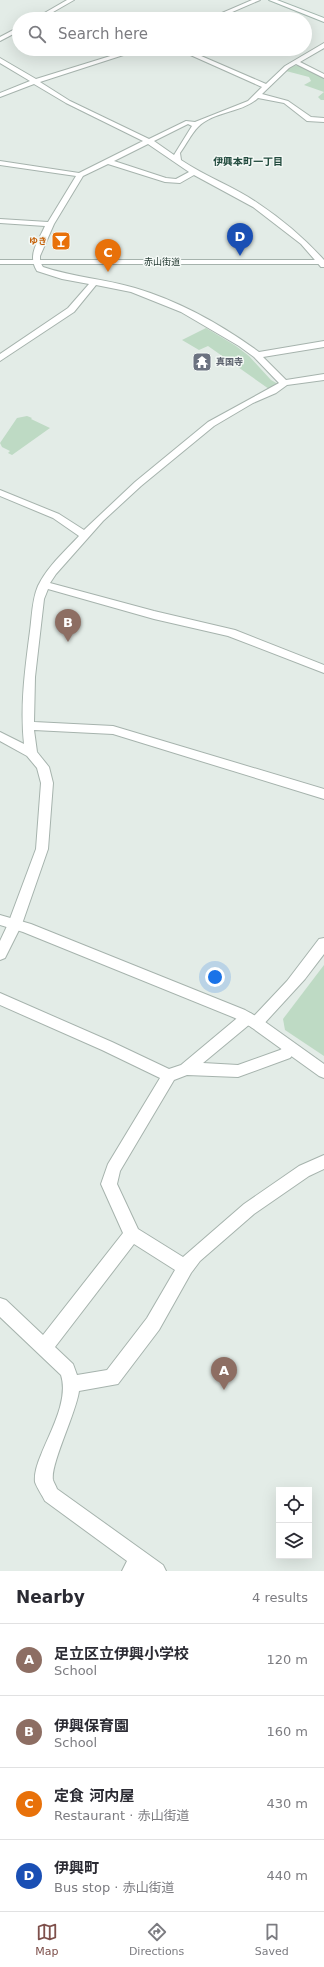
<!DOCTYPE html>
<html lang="en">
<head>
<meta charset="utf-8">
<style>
  :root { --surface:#fff; --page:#f2f2f3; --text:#2b2b33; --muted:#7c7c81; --line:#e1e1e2; --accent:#7e504b }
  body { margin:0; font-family:"DejaVu Sans","Noto Sans JP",sans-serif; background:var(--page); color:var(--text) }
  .controls { position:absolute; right:12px; bottom:12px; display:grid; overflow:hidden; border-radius:0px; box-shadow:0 4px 16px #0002 }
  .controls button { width:36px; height:36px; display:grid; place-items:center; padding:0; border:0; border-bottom:1px solid var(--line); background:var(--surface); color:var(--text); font:20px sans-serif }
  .you { position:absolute; left:215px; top:977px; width:14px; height:14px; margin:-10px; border:3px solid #fff; border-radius:50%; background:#1a73e8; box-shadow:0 0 0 6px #1a73e833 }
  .badge { display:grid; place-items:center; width:26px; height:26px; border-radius:50%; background:var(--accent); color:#fff; font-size:13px; font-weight:700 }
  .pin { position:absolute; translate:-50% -33px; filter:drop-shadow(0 1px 2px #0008) }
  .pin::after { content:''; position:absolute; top:21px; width:14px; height:12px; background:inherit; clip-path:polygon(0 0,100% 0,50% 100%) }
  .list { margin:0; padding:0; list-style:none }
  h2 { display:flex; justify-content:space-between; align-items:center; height:52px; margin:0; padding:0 16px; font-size:17px }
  h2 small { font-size:13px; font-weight:400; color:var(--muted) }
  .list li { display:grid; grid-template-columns:26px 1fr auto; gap:12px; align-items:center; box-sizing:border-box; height:72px; padding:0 16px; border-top:1px solid var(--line) }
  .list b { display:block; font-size:15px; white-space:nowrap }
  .list p { margin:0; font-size:13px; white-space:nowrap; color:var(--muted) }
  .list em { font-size:13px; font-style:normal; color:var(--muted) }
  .icon { flex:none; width:22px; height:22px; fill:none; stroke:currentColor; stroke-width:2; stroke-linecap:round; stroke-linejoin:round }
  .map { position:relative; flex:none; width:324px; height:1571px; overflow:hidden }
  .search { position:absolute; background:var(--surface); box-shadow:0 4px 16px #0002; left:12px; right:12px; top:12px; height:44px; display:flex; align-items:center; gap:10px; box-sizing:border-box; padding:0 14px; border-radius:22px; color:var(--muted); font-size:15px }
  .sheet { height:340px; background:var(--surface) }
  nav { display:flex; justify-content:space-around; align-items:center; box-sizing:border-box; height:56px; border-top:1px solid var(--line); background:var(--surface); font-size:11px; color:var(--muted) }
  nav a { display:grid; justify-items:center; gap:2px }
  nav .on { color:var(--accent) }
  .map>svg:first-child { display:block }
  .green { fill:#bedac4 }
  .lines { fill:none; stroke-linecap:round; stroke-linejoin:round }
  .minor-casing { stroke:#a6b3ad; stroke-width:2 }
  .tertiary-casing { stroke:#a6b3ad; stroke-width:2 }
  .secondary-casing { stroke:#a3b6ae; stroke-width:2 }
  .minor { fill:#fff; fill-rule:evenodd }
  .tertiary { fill:#fff; fill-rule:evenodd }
  .secondary { fill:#fff; fill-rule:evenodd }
  .labels { text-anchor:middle; stroke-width:3; stroke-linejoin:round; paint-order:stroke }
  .far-food-label { font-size:9px; font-weight:bold; fill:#c56008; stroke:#f3f8f5; text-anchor:end }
  .far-street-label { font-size:9px; fill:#253b33; stroke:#f3f8f5 }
  .far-worship-label { font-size:9px; font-weight:bold; fill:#5b616d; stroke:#f3f8f5; text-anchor:start }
  .far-neighbourhood-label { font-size:10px; font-weight:bold; fill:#224b3e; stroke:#f3f8f5 }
</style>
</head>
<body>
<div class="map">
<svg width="324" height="1571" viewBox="0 0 324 1571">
  <rect width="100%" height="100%" fill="#e3ece7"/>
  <g class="green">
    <polygon points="293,65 299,66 324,78 324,100 321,100 318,97 324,92 304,85 311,81 309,77 286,71"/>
    <polygon points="206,328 236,346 249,356 271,380 278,384 269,389 208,346 199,350 182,340"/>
    <polygon points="27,416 32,418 31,419 50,428 12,455 8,453 10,451 2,447 0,443 17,418"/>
    <polygon points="324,965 324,1056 285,1030 283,1019"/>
  </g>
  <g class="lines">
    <g class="minor-casing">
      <g id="minor">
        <polygon points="252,0 260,0 216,19 208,19"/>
        <path d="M 324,43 L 324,48 L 300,62 L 324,74 L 324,78 L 296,64 L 289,68 L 262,94 L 288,101 L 311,117 L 324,118 L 324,122 L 307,121 L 284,103 L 258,98 C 242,113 214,111 198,127 C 191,134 186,145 180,153 L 181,160 C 206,177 235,187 259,204 C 283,220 305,239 324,260 L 324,267 L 321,267 L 301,244 L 253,207 L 194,175 L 180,183 L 165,182 L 108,164 L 83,176 L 54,224 L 40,256 L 40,262 L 43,267 C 73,277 105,279 135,288 C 179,301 222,325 259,352 L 324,341 L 324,347 L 263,357 L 286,380 L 324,374 L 324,380 L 287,385 L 276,393 L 253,403 L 214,426 L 141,486 L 103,521 L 56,574 L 50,583 L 154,611 L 235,630 L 324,665 L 324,673 L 228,636 L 154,619 L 48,589 L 44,599 L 35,677 L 34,722 L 113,726 L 324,789 L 324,799 L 113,734 L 34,730 L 37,752 L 49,767 L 53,783 L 48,849 L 22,924 L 5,958 L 0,960 L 0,941 L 8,924 L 36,849 L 41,783 L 37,768 L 27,756 L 0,741 L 0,732 L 24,744 C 20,706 25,669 30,631 C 32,616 32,600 38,586 C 47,567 65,551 79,536 L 53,518 L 0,496 L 0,490 L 59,514 L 84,530 L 135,482 L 208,422 L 279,383 L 254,357 L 239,346 L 181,312 L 131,292 L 96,285 L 74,312 L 0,361 L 0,354 L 68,308 L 89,284 L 62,279 L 37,271 C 27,255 38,242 45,226 L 0,223 L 0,219 L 48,222 L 76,176 L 0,165 L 0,161 L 79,173 L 143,141 L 66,103 L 34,84 L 0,97 L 0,93 L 30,81 L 0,63 L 0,58 L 36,79 L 133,49 L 142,49 L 40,82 L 70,101 L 149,139 L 186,121 L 195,122 L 248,101 L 262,87 L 177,49 L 185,49 L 266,84 L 285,66 ZM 188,124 L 192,126 L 174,155 L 154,141 ZM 148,144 L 189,172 L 176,179 L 166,178 L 114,161 Z"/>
        <path d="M 324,938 L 324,954 L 305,979 L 261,1027 L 256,1029 L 251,1027 L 250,1024 L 203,1063 L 238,1065 L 280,1050 L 291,1043 L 296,1045 L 298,1049 L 290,1058 L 238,1077 L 187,1075 L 174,1080 L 120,1171 L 117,1184 L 138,1229 L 183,1257 L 244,1204 L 299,1166 L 324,1155 L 324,1169 L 309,1176 L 254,1214 L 200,1261 L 191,1273 L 159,1330 L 118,1384 L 79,1391 C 76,1413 50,1465 53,1480 C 54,1483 56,1486 57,1489 L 163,1565 L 166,1571 L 122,1571 L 127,1561 L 45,1501 C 42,1495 37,1488 35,1482 C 34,1473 38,1462 41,1455 C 50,1432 69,1400 61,1375 L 0,1317 L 0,1298 L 6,1300 L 43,1335 L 123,1233 L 101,1184 L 108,1164 L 160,1078 L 102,1050 L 0,1005 L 0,993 L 112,1042 L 169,1069 L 181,1065 L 242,1014 L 247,1012 L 252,1014 L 253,1017 L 287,981 L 319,939 ZM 134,1244 L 175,1270 L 147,1318 L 107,1370 L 77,1375 L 73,1364 L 55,1347 Z"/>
      </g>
    </g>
    <g class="tertiary-casing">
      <g id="tertiary">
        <polygon points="67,0 74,0 41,19 34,19"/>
        <polygon points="19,27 19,31 0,41 0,37"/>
        <rect x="0" y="260" width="324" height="4"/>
        <polygon points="0,915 31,924 245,1010 261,1019 324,1064 324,1078 319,1076 251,1027 235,1018 23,932 0,925"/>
      </g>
    </g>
    <g class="secondary-casing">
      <polygon id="secondary" points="269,0 277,0 324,18 324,22"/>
    </g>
    <use href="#minor" class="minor"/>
    <use href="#tertiary" class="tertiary"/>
    <use href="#secondary" class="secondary"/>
  </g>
  <defs>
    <g id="bar-square" transform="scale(1)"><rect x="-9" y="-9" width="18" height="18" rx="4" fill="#e8710a" stroke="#f3f8f5"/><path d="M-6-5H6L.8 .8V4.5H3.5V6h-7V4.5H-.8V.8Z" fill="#fff"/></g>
    <g id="temple-square" transform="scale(1)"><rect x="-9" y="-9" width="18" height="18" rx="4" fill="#6b7280" stroke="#f3f8f5"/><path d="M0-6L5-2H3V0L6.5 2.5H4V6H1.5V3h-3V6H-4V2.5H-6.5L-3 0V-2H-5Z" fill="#fff"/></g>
  </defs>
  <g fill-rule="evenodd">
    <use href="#bar-square" x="61" y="241"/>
    <use href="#temple-square" x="202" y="362"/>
  </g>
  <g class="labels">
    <g class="far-food-label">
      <text x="47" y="244">ゆき</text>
    </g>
    <g class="far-street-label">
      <text x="162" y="265">赤山街道</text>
    </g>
    <g class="far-worship-label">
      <text x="216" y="365">真国寺</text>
    </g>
    <g class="far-neighbourhood-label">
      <text x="248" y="165">伊興本町一丁目</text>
    </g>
  </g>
</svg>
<div class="controls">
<button><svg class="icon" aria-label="locate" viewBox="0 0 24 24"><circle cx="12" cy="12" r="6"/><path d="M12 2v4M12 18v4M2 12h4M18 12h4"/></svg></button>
<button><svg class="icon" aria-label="layers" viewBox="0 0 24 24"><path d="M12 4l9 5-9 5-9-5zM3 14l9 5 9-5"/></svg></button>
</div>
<div class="you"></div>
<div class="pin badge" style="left:224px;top:1390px;background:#8d6e63">A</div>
<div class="pin badge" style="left:68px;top:642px;background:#8d6e63">B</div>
<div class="pin badge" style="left:108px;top:272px;background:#e8710a">C</div>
<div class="pin badge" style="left:240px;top:256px;background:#1a4fb4">D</div>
<div class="search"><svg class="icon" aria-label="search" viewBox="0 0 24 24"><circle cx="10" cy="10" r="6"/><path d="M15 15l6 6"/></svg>Search here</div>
</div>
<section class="sheet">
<h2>Nearby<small>4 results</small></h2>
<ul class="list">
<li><span class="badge" style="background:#8d6e63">A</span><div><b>足立区立伊興小学校</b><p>School</p></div><em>120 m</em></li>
<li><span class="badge" style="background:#8d6e63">B</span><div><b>伊興保育園</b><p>School</p></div><em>160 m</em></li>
<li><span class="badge" style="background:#e8710a">C</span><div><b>定食 河内屋</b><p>Restaurant · 赤山街道</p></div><em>430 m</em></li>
<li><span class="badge" style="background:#1a4fb4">D</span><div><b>伊興町</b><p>Bus stop · 赤山街道</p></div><em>440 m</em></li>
</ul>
</section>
<nav>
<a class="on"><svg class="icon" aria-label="map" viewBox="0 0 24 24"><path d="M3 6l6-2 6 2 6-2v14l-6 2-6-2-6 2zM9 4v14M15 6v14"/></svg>Map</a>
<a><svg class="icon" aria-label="directions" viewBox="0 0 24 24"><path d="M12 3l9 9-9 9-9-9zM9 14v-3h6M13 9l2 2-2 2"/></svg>Directions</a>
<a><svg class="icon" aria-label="saved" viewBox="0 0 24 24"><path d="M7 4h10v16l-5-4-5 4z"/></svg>Saved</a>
</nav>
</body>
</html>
